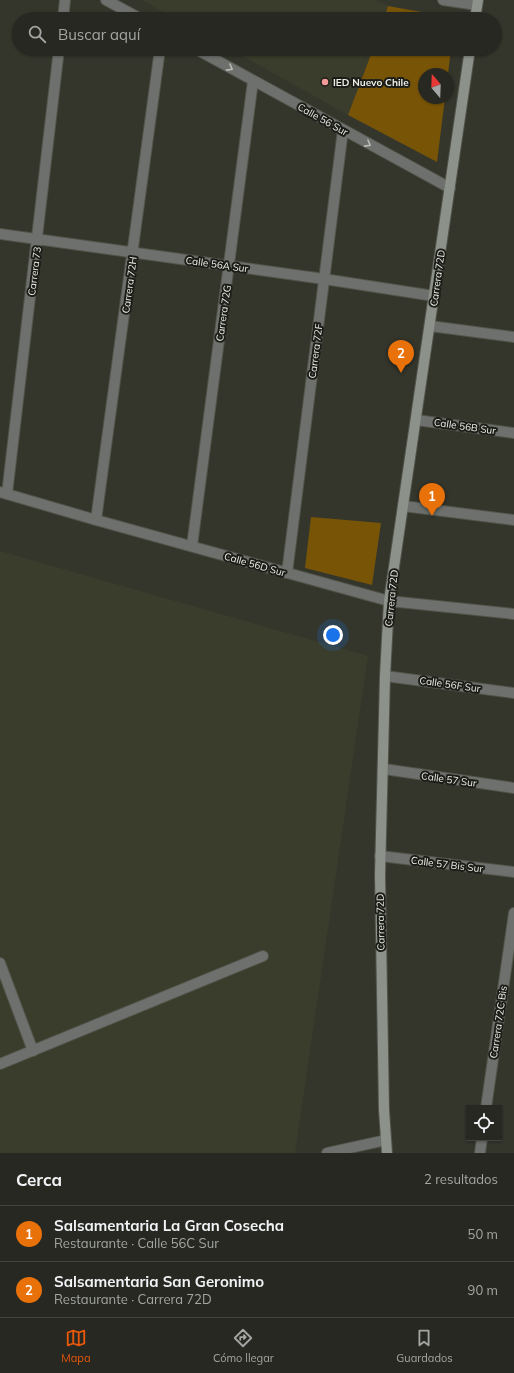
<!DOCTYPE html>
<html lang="es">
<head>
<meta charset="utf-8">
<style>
  :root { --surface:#272821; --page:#2f302a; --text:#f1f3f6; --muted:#a4a6a5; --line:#43443f; --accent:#ea580c }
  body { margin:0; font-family:Mulish,sans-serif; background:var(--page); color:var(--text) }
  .controls { position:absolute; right:12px; bottom:12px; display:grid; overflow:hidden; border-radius:0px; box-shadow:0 1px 3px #0004 }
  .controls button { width:36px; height:36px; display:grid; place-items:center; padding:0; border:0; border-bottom:1px solid var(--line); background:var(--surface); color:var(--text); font:20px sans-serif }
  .compass { position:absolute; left:418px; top:68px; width:36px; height:36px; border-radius:50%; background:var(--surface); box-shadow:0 1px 3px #0004; rotate:341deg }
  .you { position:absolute; left:333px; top:635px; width:14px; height:14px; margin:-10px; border:3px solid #fff; border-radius:50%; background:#1a73e8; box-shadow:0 0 0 6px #1a73e833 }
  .badge { display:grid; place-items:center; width:26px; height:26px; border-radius:50%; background:var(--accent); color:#fff; font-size:13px; font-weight:700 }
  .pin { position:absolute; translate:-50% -33px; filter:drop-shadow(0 1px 2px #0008) }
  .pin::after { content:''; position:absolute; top:21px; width:14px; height:12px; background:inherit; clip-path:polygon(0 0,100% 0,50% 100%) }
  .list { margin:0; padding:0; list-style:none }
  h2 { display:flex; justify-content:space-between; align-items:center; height:52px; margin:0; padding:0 16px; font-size:17px }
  h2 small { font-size:13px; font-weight:400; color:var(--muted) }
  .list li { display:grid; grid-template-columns:26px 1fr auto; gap:12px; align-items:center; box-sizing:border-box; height:56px; padding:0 16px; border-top:1px solid var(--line) }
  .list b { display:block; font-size:15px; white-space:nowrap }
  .list p { margin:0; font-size:13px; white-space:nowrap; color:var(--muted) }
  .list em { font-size:13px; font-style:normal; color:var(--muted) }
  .icon { flex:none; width:22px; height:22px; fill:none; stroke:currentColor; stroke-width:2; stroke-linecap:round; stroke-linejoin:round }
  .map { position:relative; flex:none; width:514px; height:1153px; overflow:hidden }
  .search { position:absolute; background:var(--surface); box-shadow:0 1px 3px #0004; left:12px; right:12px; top:12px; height:44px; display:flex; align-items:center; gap:10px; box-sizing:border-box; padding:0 14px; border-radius:22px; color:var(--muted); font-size:15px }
  .sheet { height:164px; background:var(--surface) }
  nav { display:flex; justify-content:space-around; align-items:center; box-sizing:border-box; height:56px; border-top:1px solid var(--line); background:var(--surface); font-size:11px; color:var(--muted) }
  nav a { display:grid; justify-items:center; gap:2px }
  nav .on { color:var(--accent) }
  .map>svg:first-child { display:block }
  .built { fill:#3a3d2c }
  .green { fill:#785407 }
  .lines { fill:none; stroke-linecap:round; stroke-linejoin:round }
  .lane-casing { stroke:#52544a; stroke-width:12 }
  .street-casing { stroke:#52544a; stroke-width:12 }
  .secondary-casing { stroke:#52544a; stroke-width:12 }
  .lane { stroke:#6d706c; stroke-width:10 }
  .street { stroke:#6d706c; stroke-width:10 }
  .secondary { stroke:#8c918a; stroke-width:10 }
  .oneway { stroke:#babcb6 }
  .poi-dot { fill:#f59b97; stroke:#1c1d18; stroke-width:1.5 }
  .labels { text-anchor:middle; stroke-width:4; stroke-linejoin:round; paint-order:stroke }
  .poi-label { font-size:10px; font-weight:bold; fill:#edefe8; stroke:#1c1d18; text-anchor:start }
  .street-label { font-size:10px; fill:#edefe8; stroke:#1c1d18 }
</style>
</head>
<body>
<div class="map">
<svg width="514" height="1153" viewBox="0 0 514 1153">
  <rect width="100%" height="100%" fill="#34362c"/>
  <g class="built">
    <polygon points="142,0 377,0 388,6 384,19 176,19"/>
    <polygon points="230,49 373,49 348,115"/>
    <polygon points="0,551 368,656 295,1153 0,1153"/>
  </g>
  <g class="green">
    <polygon points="388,6 455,18 455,19 384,19"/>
    <polygon points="373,49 451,49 448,74 424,74 424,98 445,98 437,162 348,115"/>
    <polygon points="311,517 381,523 372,585 305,568"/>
  </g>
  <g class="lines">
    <g class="lane-casing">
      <g id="lane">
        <polyline points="380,856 514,872"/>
        <polyline points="0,963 33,1051"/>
        <polyline points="0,1064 263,956"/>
      </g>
    </g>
    <g class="street-casing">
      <g id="street">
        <polyline points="106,0 141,19"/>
        <polyline points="443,0 477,5"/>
        <polyline points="63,19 65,0"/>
        <polyline points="196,49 450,188"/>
        <polyline points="0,234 324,279 434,296"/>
        <polyline points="430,326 514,337"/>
        <polyline points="416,420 514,433"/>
        <polyline points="0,492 96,520 389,601 514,614"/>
        <polyline points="7,494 59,49"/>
        <polyline points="403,506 514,520"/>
        <polyline points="96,520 160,49"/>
        <polyline points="192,546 253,81"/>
        <polyline points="287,573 343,130"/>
        <polyline points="385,676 514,693"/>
        <polyline points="384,769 514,788"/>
        <polyline points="486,1108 514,913"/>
        <polyline points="327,1153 386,1140"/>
        <polyline points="480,1153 482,1138"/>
      </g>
    </g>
    <g class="secondary-casing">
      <g id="secondary">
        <polyline points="475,19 478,0"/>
        <polyline points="387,1153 384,1110 380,875 385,676 389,601 470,49"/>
      </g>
    </g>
    <use href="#lane" class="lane"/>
    <use href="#street" class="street"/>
    <use href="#secondary" class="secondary"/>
  </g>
  <defs><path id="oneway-chevron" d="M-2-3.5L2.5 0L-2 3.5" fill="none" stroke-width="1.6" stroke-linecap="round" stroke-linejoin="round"/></defs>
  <g class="oneway">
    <use href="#oneway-chevron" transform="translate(230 68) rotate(29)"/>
    <use href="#oneway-chevron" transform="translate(368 144) rotate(29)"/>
  </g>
  <circle class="poi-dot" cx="325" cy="82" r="4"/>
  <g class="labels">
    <g class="poi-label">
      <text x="333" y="86">IED Nuevo Chile</text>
    </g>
    <g class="street-label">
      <text transform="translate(323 119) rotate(29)" y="4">Calle 56 Sur</text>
      <text transform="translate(217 264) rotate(8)" y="4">Calle 56A Sur</text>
      <text transform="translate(34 271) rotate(-83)" y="4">Carrera 73</text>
      <text transform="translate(437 278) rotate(-82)" y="4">Carrera 72D</text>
      <text transform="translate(129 285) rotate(-82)" y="4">Carrera 72H</text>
      <text transform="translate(223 313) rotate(-82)" y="4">Carrera 72G</text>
      <text transform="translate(315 351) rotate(-83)" y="4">Carrera 72F</text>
      <text transform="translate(465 426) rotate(8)" y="4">Calle 56B Sur</text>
      <text transform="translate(255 564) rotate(16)" y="4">Calle 56D Sur</text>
      <text transform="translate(391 598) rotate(-84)" y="4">Carrera 72D</text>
      <text transform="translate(450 684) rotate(8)" y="4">Calle 56F Sur</text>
      <text transform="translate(449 779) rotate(8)" y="4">Calle 57 Sur</text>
      <text transform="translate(447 864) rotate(7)" y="4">Calle 57 Bis Sur</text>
      <text transform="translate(380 922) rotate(-91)" y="4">Carrera 72D</text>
      <text transform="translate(498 1022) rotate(-82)" y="4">Carrera 72C Bis</text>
    </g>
  </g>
</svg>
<div class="controls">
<button><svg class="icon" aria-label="locate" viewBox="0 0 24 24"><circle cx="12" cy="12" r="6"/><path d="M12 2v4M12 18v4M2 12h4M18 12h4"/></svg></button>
</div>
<svg class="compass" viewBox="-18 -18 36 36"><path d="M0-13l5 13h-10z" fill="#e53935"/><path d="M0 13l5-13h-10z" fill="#a4a6a5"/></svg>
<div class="you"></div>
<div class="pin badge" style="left:432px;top:516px;background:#e8710a">1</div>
<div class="pin badge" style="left:401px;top:373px;background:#e8710a">2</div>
<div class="search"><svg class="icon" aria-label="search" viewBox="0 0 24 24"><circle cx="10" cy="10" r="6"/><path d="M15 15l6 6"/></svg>Buscar aquí</div>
</div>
<section class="sheet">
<h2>Cerca<small>2 resultados</small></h2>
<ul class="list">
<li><span class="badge" style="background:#e8710a">1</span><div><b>Salsamentaria La Gran Cosecha</b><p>Restaurante · Calle 56C Sur</p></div><em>50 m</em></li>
<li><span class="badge" style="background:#e8710a">2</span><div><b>Salsamentaria San Geronimo</b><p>Restaurante · Carrera 72D</p></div><em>90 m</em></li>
</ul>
</section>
<nav>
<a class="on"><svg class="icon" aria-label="map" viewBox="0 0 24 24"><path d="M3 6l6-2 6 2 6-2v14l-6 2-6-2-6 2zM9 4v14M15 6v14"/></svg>Mapa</a>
<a><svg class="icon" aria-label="directions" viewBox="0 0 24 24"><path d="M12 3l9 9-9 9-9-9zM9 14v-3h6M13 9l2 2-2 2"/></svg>Cómo llegar</a>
<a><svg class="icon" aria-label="saved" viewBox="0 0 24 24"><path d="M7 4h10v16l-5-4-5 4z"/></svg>Guardados</a>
</nav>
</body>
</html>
